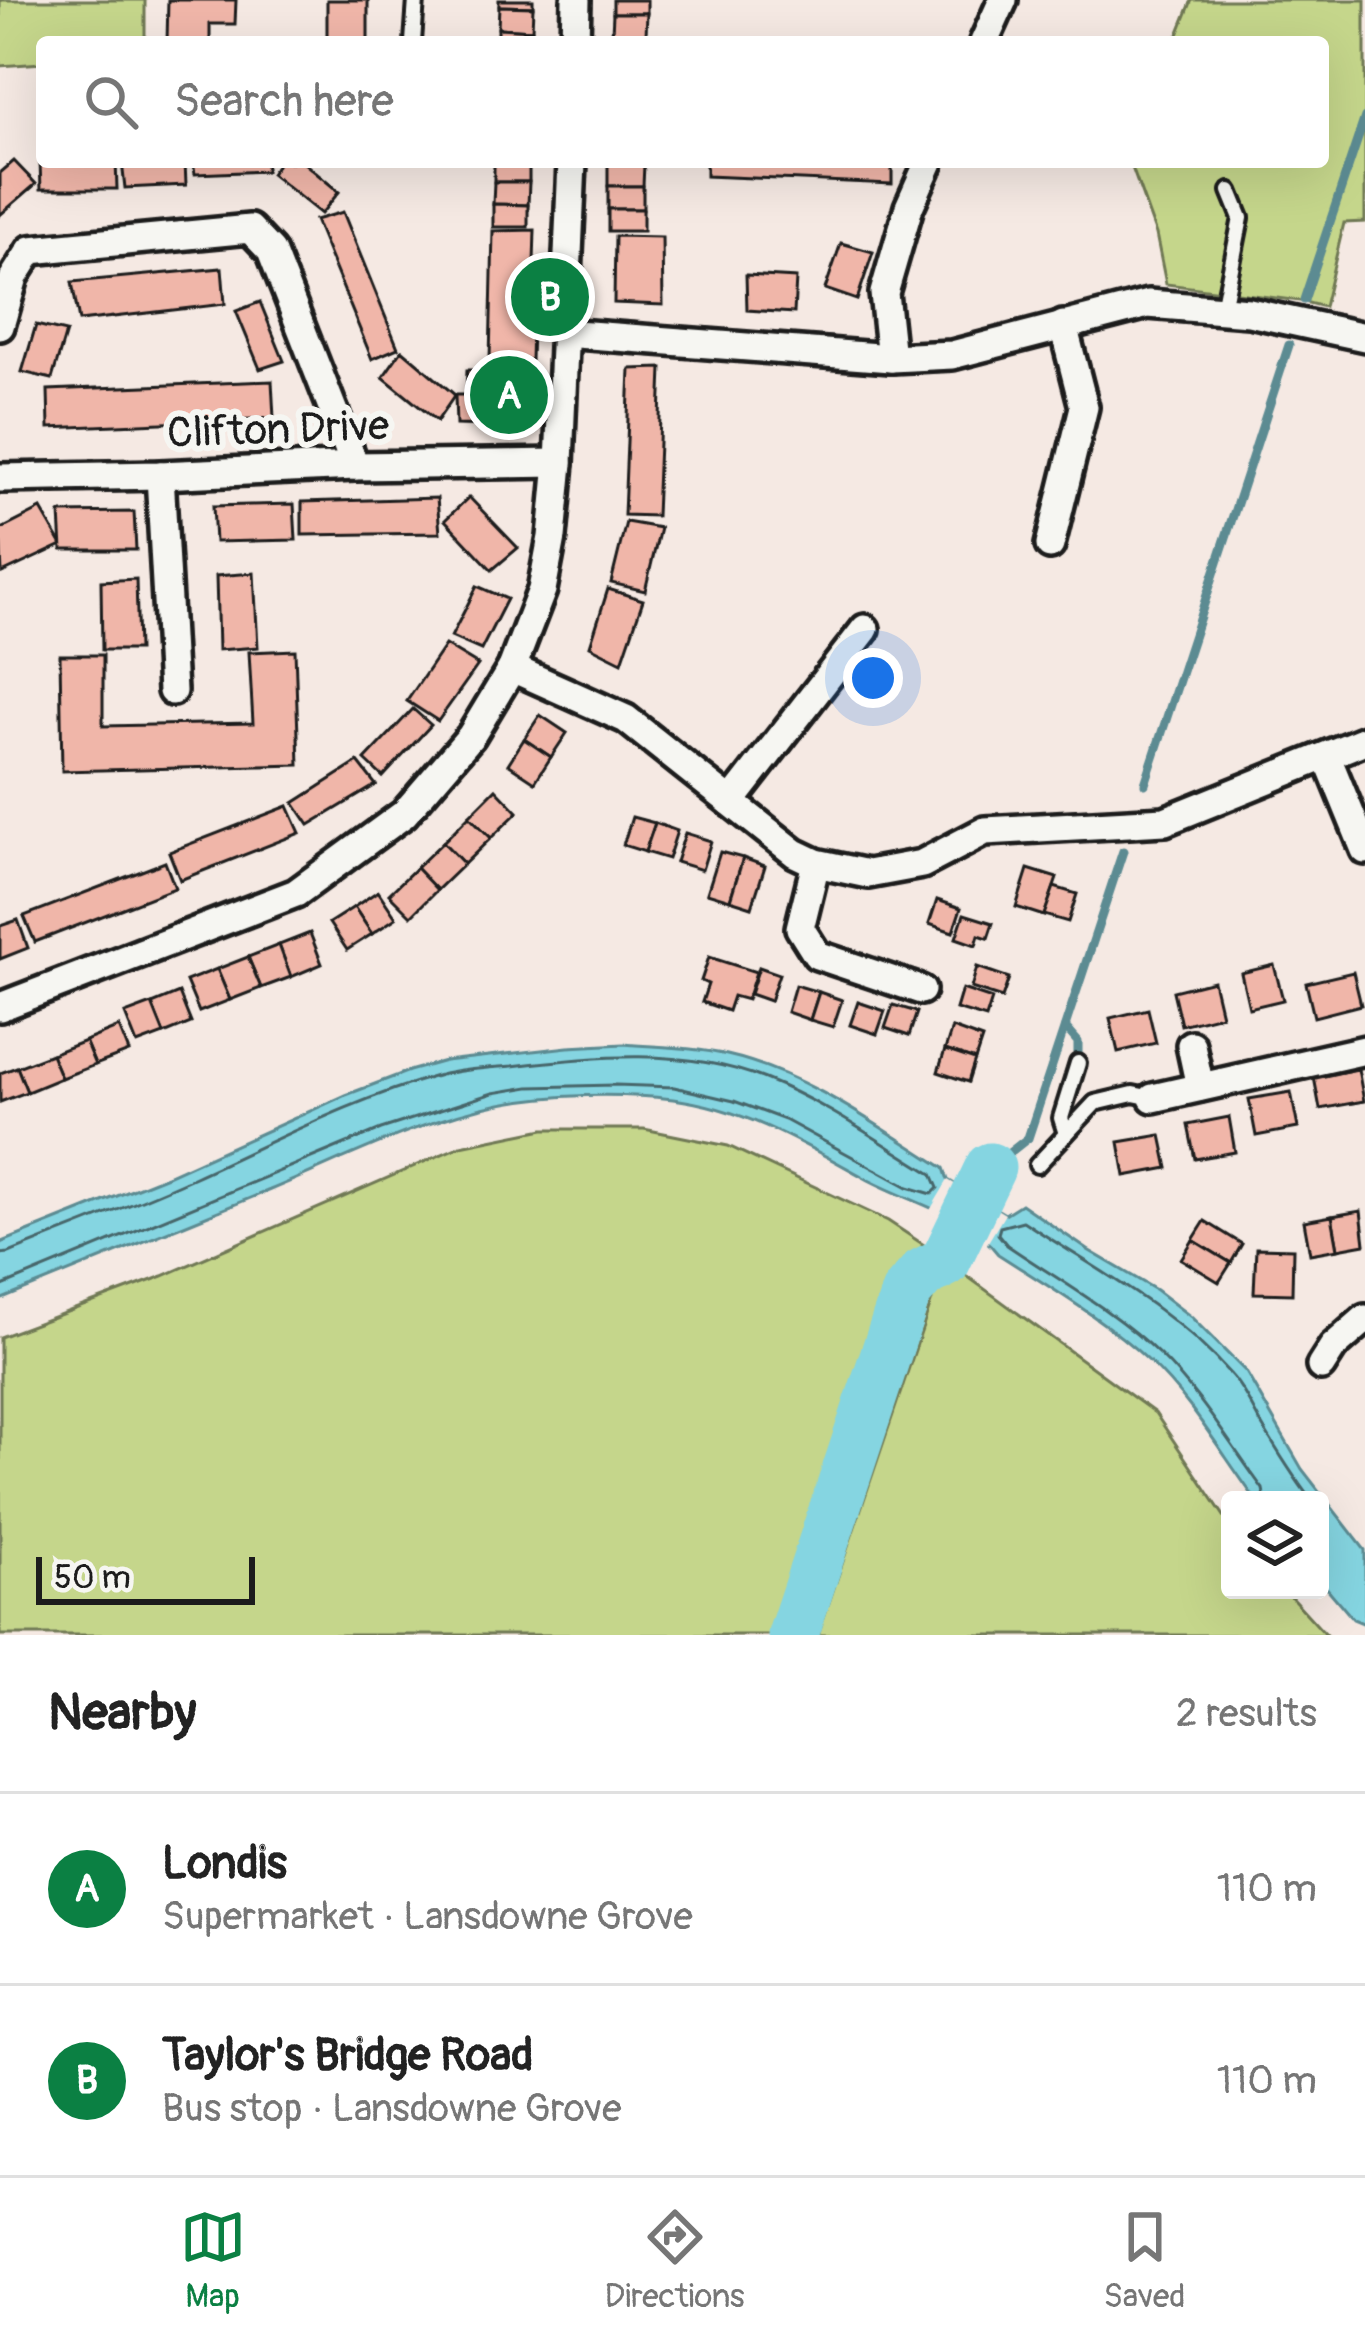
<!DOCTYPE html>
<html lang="en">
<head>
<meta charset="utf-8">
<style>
  :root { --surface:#fff; --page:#f6f6f6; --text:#222; --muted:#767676; --line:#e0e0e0; --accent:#0b8043 }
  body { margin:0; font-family:Pangolin,sans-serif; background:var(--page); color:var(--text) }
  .controls { position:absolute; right:36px; bottom:36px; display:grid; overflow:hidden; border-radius:12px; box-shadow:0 12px 48px #0002 }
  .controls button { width:108px; height:108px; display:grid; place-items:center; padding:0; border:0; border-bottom:3px solid var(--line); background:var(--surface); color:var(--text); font:60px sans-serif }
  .scale { position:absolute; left:36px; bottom:30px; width:219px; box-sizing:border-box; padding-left:12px; border:6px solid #1c1c1c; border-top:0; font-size:33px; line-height:42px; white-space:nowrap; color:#1c1c1c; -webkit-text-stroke:9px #f6f6f2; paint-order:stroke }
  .you { position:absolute; left:873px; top:678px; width:42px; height:42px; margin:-30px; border:9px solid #fff; border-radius:50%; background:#1a73e8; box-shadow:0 0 0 18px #1a73e833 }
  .badge { display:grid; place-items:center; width:78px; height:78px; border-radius:50%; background:var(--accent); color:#fff; font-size:39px; font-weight:700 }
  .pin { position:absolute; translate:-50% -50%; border:6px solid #fff; box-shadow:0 3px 12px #0006 }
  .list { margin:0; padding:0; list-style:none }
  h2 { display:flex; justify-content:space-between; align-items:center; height:156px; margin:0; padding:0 48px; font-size:51px }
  h2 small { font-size:39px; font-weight:400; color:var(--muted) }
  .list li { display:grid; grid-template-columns:78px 1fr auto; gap:36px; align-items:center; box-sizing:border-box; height:192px; padding:0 48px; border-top:3px solid var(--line) }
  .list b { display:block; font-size:45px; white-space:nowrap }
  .list p { margin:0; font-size:39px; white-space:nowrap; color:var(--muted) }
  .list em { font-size:39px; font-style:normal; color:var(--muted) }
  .icon { flex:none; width:66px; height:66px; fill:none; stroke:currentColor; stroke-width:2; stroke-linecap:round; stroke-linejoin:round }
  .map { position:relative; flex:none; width:1365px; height:1635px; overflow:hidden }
  .search { position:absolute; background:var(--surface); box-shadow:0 12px 48px #0002; left:36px; right:36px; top:36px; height:132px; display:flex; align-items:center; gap:30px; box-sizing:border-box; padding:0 42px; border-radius:12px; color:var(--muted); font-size:45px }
  .sheet { height:540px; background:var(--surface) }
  nav { display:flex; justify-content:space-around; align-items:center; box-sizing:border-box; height:168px; border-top:3px solid var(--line); background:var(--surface); font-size:33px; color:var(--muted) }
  nav a { display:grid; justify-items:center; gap:6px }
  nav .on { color:var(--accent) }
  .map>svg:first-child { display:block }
  .green { fill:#c5d68b; stroke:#707954; stroke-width:3 }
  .water { fill:#85d5e1; stroke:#5b8b92; stroke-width:3 }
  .pier { fill:#f5e9e3 }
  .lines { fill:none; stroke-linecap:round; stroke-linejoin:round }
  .shore { stroke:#46666b; stroke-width:3 }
  .stream { stroke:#5b8b92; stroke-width:9 }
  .river { stroke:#85d5e1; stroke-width:51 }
  .building { fill:#f0b6a9; stroke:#1c1c1c; stroke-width:3 }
  .service-casing { stroke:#1c1c1c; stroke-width:22 }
  .minor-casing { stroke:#1c1c1c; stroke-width:36 }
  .service { stroke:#f6f6f2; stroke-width:14 }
  .minor { stroke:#f6f6f2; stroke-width:27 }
  .labels { text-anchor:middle; stroke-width:12; stroke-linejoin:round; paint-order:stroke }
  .street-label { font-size:42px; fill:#1c1c1c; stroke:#f6f6f2 }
</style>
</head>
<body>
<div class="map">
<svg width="1365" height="1635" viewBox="0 0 1365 1635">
  <rect width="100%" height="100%" fill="#f5e9e3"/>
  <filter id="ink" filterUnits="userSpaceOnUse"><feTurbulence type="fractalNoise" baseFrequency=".00833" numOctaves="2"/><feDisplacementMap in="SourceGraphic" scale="24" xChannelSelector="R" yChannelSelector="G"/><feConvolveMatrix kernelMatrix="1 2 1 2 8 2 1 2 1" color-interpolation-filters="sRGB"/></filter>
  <g filter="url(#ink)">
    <g class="green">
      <polygon points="0,0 145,0 145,42 42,42 42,63 0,66"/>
      <polygon points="1192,0 1365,0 1365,222 1344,223 1324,307 1300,301 1166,284 1156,234 1130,162 1323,162 1323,42 1175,42"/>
      <polygon points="544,1129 644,1129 728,1146 888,1221 930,1249 890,1286 776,1635 0,1635 0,1337 163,1276 461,1146"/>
      <polygon points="964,1274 1155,1413 1230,1525 1230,1590 1285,1590 1326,1635 818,1635 935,1291"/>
    </g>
    <path class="water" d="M 624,1044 C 658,1047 694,1047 727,1055 C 806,1073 876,1125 944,1168 L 948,1180 L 1005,1214 L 1021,1204 L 1088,1250 L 1156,1290 L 1191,1317 L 1246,1372 L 1302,1469 L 1365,1550 L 1365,1624 L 1353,1619 L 1320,1580 L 1320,1500 L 1256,1500 C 1222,1454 1191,1400 1149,1361 C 1104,1319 1049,1287 998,1254 C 970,1216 906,1201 865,1178 C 804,1144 744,1108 673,1099 C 620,1093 552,1094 500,1104 C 420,1120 345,1159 270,1190 C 180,1227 90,1263 0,1300 L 0,1243 L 167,1176 L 346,1095 L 409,1071 L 445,1061 L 568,1047 Z"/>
    <polygon class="pier" points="948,1180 1005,1214 985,1247 929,1212"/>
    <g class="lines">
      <g class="shore">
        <path d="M 0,1254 L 9,1253 C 71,1228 134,1205 195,1177 C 275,1141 355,1098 440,1075 C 463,1069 488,1068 512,1066 C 594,1056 686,1047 765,1079 C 824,1102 878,1141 932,1174 L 938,1188 L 932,1194 L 908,1187 L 785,1120 L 734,1101 L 674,1087 L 615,1085 L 529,1087 L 493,1093 L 381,1129 L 0,1287"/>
        <path d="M 1265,1500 L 1263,1489 C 1230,1444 1200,1394 1160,1355 C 1115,1311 1058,1280 1007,1245 L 998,1234 L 1000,1227 L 1023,1221 C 1096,1270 1173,1308 1231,1375 C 1243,1388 1251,1406 1260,1422 C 1276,1449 1292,1475 1311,1500"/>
      </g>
      <g class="stream">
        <polyline points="1304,300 1365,117"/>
        <polyline points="1145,784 1289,345"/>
        <polyline points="1065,1027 1078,1042 1078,1063"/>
        <polyline points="990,1168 1028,1138 1123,851"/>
      </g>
      <polyline class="river" points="793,1635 906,1293 923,1273 945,1262 990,1168"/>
    </g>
    <g class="building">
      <polygon points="168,0 236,0 235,24 210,24 210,42 167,42"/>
      <rect x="327" y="0" width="41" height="42"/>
      <polygon points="499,0 533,0 533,7 499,6"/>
      <rect x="613" y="0" width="34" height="13"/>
      <polygon points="499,6 533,7 532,30 498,28"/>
      <polygon points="613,13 647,13 646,35 612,34"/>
      <polygon points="498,28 532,30 532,42 498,42"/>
      <polygon points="612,34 646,35 646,42 612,42"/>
      <polygon points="14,161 36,184 0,215 0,173"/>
      <polygon points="40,162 116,162 117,189 41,189"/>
      <polygon points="122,162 185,162 186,185 125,188"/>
      <polygon points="193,162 266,162 266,171 195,174"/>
      <polygon points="279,162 303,162 339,192 321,214 271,174"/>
      <rect x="494" y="162" width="35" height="20"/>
      <polygon points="706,162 892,162 892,184 706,176"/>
      <polygon points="608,164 644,164 643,186 608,186"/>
      <polygon points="494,182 529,182 528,205 493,204"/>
      <rect x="608" y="186" width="35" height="23"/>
      <polygon points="493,204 528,205 528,227 493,227"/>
      <rect x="608" y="209" width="35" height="22"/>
      <polygon points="343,212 398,348 372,359 315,220"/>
      <polygon points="535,230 531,360 490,360 493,231"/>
      <polygon points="615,236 662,237 663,305 614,303"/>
      <polygon points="841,243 873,252 857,300 825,289"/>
      <polygon points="222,268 225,304 79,321 72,282"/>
      <polygon points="746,275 796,278 794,313 747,310"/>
      <polygon points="260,302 284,361 260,369 236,311"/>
      <polygon points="36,325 66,332 52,379 22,372"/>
      <polygon points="402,350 455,395 437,421 383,377"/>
      <polygon points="662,368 656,516 624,515 630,369"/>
      <polygon points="467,370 531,370 529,427 456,425 455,395 466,395"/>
      <polygon points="272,381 274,418 49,428 48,390"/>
      <polygon points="469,497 518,548 492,570 445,520"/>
      <polygon points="437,498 440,533 302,535 302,502"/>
      <polygon points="294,504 296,540 215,542 213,506"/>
      <polygon points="41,509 62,545 2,573 0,530"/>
      <polygon points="134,512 136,550 62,550 60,513"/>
      <polygon points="626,522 660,528 645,591 611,583"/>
      <polygon points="254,573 258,647 218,650 216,576"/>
      <polygon points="136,579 138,650 102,650 101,581"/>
      <polygon points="477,586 507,599 481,650 451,637"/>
      <polygon points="608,589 643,600 622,662 590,646"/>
      <polygon points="445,645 478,665 438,721 407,701"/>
      <polygon points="295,650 299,765 62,771 60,655 103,655 103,726 253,723 249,652"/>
      <polygon points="413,709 431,725 383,777 365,760"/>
      <polygon points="540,715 567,733 551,757 524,739"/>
      <polygon points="524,739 551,757 535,782 508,764"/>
      <polygon points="358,762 376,785 309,825 294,803"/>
      <polygon points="496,789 518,812 491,838 469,816"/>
      <polygon points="288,806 300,833 180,880 169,852"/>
      <polygon points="469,816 491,838 464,864 443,842"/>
      <polygon points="632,817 655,823 645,852 623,845"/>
      <polygon points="655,823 677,831 668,859 645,852"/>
      <polygon points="685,833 711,841 702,870 676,862"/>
      <polygon points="443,842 464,864 437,890 416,868"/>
      <polygon points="720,852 743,858 730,900 707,893"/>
      <polygon points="743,858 765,866 752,907 730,900"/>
      <polygon points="165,862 175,888 35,942 24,916"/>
      <polygon points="416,868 437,890 411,916 389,894"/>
      <polygon points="1028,869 1057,878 1044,916 1016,907"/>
      <polygon points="1054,887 1077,894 1068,922 1044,915"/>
      <polygon points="378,891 396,918 372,934 354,907"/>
      <polygon points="937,900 961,908 953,932 929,924"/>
      <polygon points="354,907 372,934 347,950 329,923"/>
      <polygon points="964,914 993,923 988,938 979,935 976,945 956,938"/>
      <polygon points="18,920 28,948 0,959 0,926"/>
      <polygon points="310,933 322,964 291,977 279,945"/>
      <polygon points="279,945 291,977 261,988 248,957"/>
      <polygon points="248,957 261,988 230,1000 217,969"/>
      <polygon points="709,957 756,972 747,1000 733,996 728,1011 702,1002 708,984 701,981"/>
      <polygon points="1274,965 1283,1000 1249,1008 1241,973"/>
      <polygon points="759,967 779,974 770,1001 750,994"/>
      <polygon points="977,967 1009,978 1002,998 971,988"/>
      <polygon points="217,969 230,1000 199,1012 186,981"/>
      <polygon points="1353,972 1361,1005 1314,1017 1306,983"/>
      <polygon points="1213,981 1221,1015 1181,1025 1173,991"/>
      <polygon points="795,985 819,992 810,1020 787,1012"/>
      <polygon points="962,989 992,999 986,1018 956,1009"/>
      <polygon points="819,992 842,1000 833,1027 810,1020"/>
      <polygon points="179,993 191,1023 164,1034 152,1004"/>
      <polygon points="858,1002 885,1011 877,1034 850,1025"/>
      <polygon points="152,1004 164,1034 137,1044 125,1014"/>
      <polygon points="893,1005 917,1012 909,1036 885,1028"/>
      <polygon points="1148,1009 1156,1043 1118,1052 1110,1018"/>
      <polygon points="119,1027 129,1052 95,1065 85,1041"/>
      <polygon points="952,1028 982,1039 975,1060 945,1050"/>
      <polygon points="85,1041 95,1065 61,1078 51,1054"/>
      <polygon points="945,1050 975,1060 968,1082 938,1072"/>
      <polygon points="51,1054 61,1078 27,1092 17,1067"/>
      <polygon points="17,1067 27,1092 0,1102 0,1073"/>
      <polygon points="1358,1069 1364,1101 1320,1109 1314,1077"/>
      <polygon points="1291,1092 1298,1128 1256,1136 1249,1099"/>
      <polygon points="1229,1117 1235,1152 1195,1159 1188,1125"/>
      <polygon points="1161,1135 1168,1168 1125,1176 1119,1142"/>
      <polygon points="1361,1211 1365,1244 1338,1249 1332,1216"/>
      <polygon points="1332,1216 1338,1249 1310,1254 1304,1221"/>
      <polygon points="1205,1221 1242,1244 1231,1263 1193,1240"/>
      <polygon points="1193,1240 1231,1263 1219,1282 1181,1259"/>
      <polygon points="1256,1248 1293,1249 1292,1294 1254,1293"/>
    </g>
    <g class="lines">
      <g class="service-casing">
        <g id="service">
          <polyline points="413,42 416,0"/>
          <polyline points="1223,309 1241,218 1230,191"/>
          <polyline points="1066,1134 1061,1118 1078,1063"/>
          <polyline points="1037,1165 1095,1103 1133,1094 1153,1098"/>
        </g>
      </g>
      <g class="minor-casing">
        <g id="minor">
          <polyline points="575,42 576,0"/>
          <polyline points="984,42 1003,0"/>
          <polyline points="0,326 14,277 31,250 250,229 271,251 355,466"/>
          <polyline points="563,333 891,358 952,355 1148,304 1249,312 1365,337"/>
          <polyline points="891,358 884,293 909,207 929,162"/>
          <polyline points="160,475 172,691"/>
          <polyline points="0,478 160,475 355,466 559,463"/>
          <polyline points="1050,545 1084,407 1063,325"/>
          <polyline points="512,668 626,719 795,853 816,863 868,874 922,864 985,831 1165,821 1365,740"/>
          <polyline points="1327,757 1365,850"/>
          <polyline points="731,802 865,629"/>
          <polyline points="816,863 800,928 817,955 921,990"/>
          <polyline points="0,1007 296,893 404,814 471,736 512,668 542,590 552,537 559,463 572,162"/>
          <polyline points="1191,1045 1200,1087"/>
          <polyline points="1153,1098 1365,1050"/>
          <polyline points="1321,1366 1333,1347 1365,1319"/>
        </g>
      </g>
      <use href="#service" class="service"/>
      <use href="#minor" class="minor"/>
    </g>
  </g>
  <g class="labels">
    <g class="street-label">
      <text transform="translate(278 428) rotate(-2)" y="15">Clifton Drive</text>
    </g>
  </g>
</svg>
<div class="controls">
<button><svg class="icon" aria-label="layers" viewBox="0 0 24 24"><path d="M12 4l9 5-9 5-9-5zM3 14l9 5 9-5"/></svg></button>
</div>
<div class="scale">50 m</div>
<div class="you"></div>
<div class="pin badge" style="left:509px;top:395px">A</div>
<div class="pin badge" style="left:550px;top:297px">B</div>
<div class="search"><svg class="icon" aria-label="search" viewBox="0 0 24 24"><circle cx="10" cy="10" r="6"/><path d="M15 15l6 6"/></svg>Search here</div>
</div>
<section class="sheet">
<h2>Nearby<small>2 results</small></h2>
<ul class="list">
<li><span class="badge">A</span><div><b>Londis</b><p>Supermarket · Lansdowne Grove</p></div><em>110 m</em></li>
<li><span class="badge">B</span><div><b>Taylor's Bridge Road</b><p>Bus stop · Lansdowne Grove</p></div><em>110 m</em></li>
</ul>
</section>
<nav>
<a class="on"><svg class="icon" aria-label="map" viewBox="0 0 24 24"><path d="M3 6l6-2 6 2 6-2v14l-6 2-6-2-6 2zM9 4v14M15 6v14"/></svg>Map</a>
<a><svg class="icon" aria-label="directions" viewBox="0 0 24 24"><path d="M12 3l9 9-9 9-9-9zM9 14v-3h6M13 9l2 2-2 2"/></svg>Directions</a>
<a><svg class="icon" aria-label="saved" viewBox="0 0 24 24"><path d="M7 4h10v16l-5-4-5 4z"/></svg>Saved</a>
</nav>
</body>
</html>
